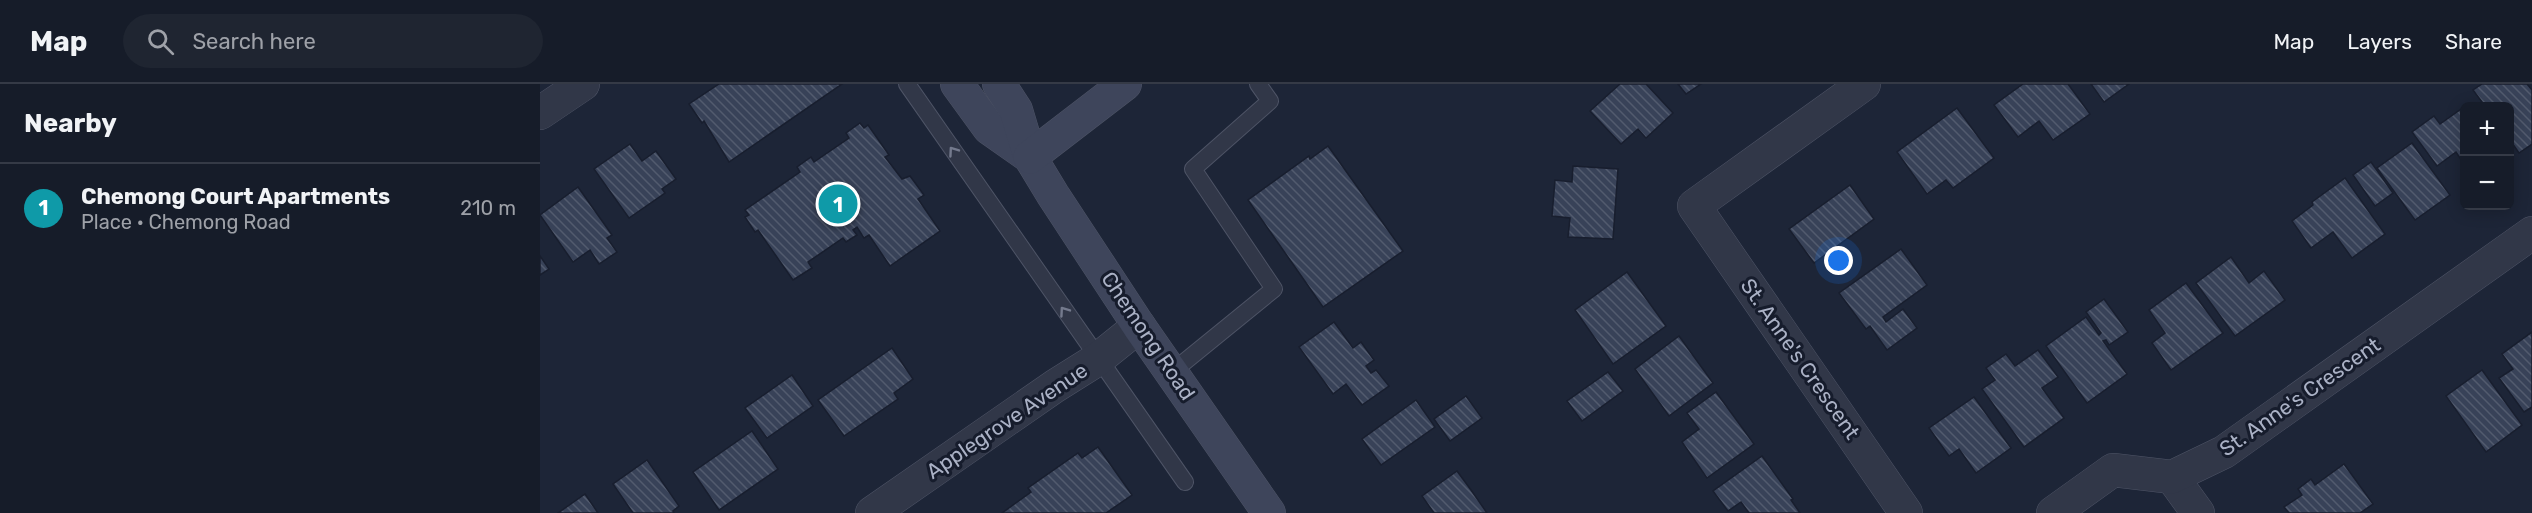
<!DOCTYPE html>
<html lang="en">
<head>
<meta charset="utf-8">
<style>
  :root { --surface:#161c29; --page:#1f2531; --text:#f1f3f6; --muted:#9ea1a8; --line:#353a46; --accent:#2563eb }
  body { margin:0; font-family:Rubik,sans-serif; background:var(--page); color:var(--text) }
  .controls { position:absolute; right:18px; top:18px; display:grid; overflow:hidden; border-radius:9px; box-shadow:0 3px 15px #0003 }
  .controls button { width:54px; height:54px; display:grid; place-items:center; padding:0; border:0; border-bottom:2px solid var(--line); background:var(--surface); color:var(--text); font:30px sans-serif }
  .you { position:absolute; left:1299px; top:177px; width:21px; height:21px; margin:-15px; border:4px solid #fff; border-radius:50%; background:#1a73e8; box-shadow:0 0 0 9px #1a73e833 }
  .badge { display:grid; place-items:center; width:39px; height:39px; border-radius:50%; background:var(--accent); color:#fff; font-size:20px; font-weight:700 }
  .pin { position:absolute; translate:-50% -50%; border:3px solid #fff; box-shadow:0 2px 6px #0006 }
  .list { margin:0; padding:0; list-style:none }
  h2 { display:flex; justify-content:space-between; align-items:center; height:78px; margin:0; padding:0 24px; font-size:26px }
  h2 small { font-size:20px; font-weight:400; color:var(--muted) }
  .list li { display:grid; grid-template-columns:39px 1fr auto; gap:18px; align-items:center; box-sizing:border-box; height:90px; padding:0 24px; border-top:2px solid var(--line) }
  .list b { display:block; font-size:22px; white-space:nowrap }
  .list p { margin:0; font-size:20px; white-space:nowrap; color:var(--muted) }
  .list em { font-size:20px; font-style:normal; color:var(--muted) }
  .icon { flex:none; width:33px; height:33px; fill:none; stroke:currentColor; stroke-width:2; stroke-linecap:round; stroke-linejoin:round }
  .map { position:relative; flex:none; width:1992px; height:429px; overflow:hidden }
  header { display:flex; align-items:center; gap:36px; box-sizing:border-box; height:84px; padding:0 30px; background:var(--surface); border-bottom:2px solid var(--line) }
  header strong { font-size:28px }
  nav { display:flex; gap:33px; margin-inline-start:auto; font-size:21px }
  .search { width:420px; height:54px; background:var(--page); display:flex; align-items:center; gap:15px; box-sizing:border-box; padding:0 21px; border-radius:33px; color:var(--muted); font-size:22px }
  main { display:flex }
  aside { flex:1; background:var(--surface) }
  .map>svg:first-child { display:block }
  .building { fill:url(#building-back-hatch); stroke:#181e2e; stroke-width:1.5 }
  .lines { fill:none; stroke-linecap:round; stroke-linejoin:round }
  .lane-casing { stroke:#4e5466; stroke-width:18 }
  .street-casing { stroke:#4e5466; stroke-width:34 }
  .secondary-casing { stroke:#4e5466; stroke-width:34 }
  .lane { stroke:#313748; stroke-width:16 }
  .street { stroke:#313748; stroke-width:33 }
  .secondary { stroke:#3e455b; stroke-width:33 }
  .oneway { stroke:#747a8d }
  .labels { text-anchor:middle; stroke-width:6; stroke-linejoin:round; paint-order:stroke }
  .street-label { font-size:21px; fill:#aab1c5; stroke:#161c2c }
</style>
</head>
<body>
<header>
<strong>Map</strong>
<div class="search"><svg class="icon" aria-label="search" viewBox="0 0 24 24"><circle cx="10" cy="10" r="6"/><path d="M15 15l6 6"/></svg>Search here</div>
<nav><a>Map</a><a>Layers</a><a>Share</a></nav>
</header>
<main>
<aside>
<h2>Nearby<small></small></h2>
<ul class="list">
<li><span class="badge" style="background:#0f9aa8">1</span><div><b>Chemong Court Apartments</b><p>Place · Chemong Road</p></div><em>210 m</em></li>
</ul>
</aside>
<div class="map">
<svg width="1992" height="429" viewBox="0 0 1992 429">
  <defs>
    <pattern id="building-back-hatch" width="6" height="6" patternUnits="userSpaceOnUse" patternTransform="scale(1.5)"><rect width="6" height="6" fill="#384258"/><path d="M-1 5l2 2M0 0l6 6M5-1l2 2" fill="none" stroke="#525b6e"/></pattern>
  </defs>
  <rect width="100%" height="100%" fill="#1d2537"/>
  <g class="building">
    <polygon points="179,0 302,0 189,78 164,37 162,39 149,20"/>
    <polygon points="1080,0 1106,0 1133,29 1106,54 1098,45 1081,60 1050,27"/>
    <polygon points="1138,0 1161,0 1146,10"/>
    <polygon points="1483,0 1528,0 1550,30 1513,56 1499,37 1478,53 1454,21"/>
    <polygon points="1551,0 1589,0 1564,18"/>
    <polygon points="1942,0 1987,0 1992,6 1992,60 1979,69 1970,56 1970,22 1945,22 1933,6"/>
    <polygon points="1924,23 1924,80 1916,68 1897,82 1872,48 1894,32 1900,40"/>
    <polygon points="1417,24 1454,74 1413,104 1406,96 1387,110 1357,68"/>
    <polygon points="320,39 324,44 328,41 349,71 345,73 362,95 370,92 384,111 378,115 400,147 350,182 329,151 324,154 317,143 313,146 317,151 306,158 303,154 268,178 272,184 253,196 218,146 215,148 205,133 209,131 205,126 260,88 257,83 271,73 274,78 309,54 306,49"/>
    <polygon points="1872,59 1910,111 1875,136 1837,84"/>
    <polygon points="90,60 102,77 116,67 136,95 122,105 125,109 89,134 54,85"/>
    <polygon points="788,62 863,167 783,223 708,116 769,72 770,75"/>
    <polygon points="1831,78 1853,109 1835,122 1813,91"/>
    <polygon points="1033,82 1078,85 1073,155 1028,153 1030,134 1012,132 1015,96 1032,98"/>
    <polygon points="1805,94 1845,150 1812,174 1793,148 1771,164 1752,137 1773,121 1772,118"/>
    <polygon points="1310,101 1334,135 1274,179 1249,145"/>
    <polygon points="38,103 72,151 67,154 77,168 59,180 50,166 33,178 0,131"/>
    <polygon points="1361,165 1387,201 1343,233 1346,238 1363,225 1377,244 1347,266 1330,242 1326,245 1299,209"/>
    <polygon points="0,172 9,185 0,191"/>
    <polygon points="1691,173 1709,199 1724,187 1745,216 1695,252 1656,199"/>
    <polygon points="1087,188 1126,242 1073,280 1035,226"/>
    <polygon points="1646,199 1683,249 1631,286 1612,259 1625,249 1609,226"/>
    <polygon points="1564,215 1588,248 1569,261 1566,256 1563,257 1587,290 1547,319 1506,262 1546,233 1559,251 1561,249 1546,228"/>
    <polygon points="794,238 813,264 821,258 834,276 826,282 831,289 836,286 849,302 822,321 806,300 793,310 759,263"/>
    <polygon points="1992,248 1992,323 1984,328 1959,294 1973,285 1962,270"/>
    <polygon points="1139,252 1173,299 1129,332 1095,285"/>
    <polygon points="352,264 373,295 354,309 358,315 304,352 278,316"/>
    <polygon points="1498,266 1518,293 1502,304 1524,334 1484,363 1442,305 1455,296 1446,284 1466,270 1475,282"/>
    <polygon points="1942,286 1982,341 1946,368 1906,312"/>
    <polygon points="1068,288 1083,307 1042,337 1027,317"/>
    <polygon points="252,291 273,322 227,354 205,324"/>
    <polygon points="1176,308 1214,360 1167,394 1142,358 1159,345 1147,329"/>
    <polygon points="926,312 942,334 910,357 894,335"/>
    <polygon points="1434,313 1471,364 1436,389 1419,365 1409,372 1389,344"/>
    <polygon points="876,316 895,343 841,381 822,355"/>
    <polygon points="212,347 238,385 179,426 153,388"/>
    <polygon points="558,363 592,411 566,429 462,429 491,408 488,404 538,369 542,374"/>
    <polygon points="1222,372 1253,415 1251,416 1260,429 1209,429 1201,418 1188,427 1173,407"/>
    <polygon points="107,376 139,422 133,427 134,429 93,429 73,400"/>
    <polygon points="1804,380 1833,420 1820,429 1749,429 1744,423 1762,411 1758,405 1771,395 1775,401"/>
    <polygon points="917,387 931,406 947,429 894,429 882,412"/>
    <polygon points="45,410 58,429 18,429"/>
  </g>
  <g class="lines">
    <g class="lane-casing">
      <g id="lane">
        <polyline points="367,0 645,398"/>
        <polyline points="632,288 734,205 653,85 730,17 718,0"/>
      </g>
    </g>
    <g class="street-casing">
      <g id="street">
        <polyline points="1324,0 1154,122 1366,429"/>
        <polyline points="0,29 43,0"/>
        <polyline points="1632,393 1658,429"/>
        <polyline points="332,429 515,302 558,275 599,242"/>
        <polyline points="1513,429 1573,386 1632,393 1684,368 1992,149"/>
      </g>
    </g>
    <g class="secondary-casing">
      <g id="secondary">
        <polyline points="417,0 449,44 490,73"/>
        <polyline points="459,0 476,26 490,73 513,111 599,242 729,429"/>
        <polyline points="490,73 585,0"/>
      </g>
    </g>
    <use href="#lane" class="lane"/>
    <use href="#street" class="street"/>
    <use href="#secondary" class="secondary"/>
  </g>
  <defs><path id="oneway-chevron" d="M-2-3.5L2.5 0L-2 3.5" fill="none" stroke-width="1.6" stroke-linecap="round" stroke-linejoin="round" transform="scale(1.5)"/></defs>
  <g class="oneway">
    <use href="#oneway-chevron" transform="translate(413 67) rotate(-125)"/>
    <use href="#oneway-chevron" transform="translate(524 227) rotate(-125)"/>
  </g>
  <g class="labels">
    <g class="street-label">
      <text transform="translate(608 252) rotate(56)" y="7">Chemong Road</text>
      <text transform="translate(1260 275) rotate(55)" y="7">St. Anne's Crescent</text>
      <text transform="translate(1760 313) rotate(-35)" y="7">St. Anne's Crescent</text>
      <text transform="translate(467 337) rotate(-34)" y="7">Applegrove Avenue</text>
    </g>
  </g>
</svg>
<div class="controls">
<button>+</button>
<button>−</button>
</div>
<div class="you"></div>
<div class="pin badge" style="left:298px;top:120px;background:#0f9aa8">1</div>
</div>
</main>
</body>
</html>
